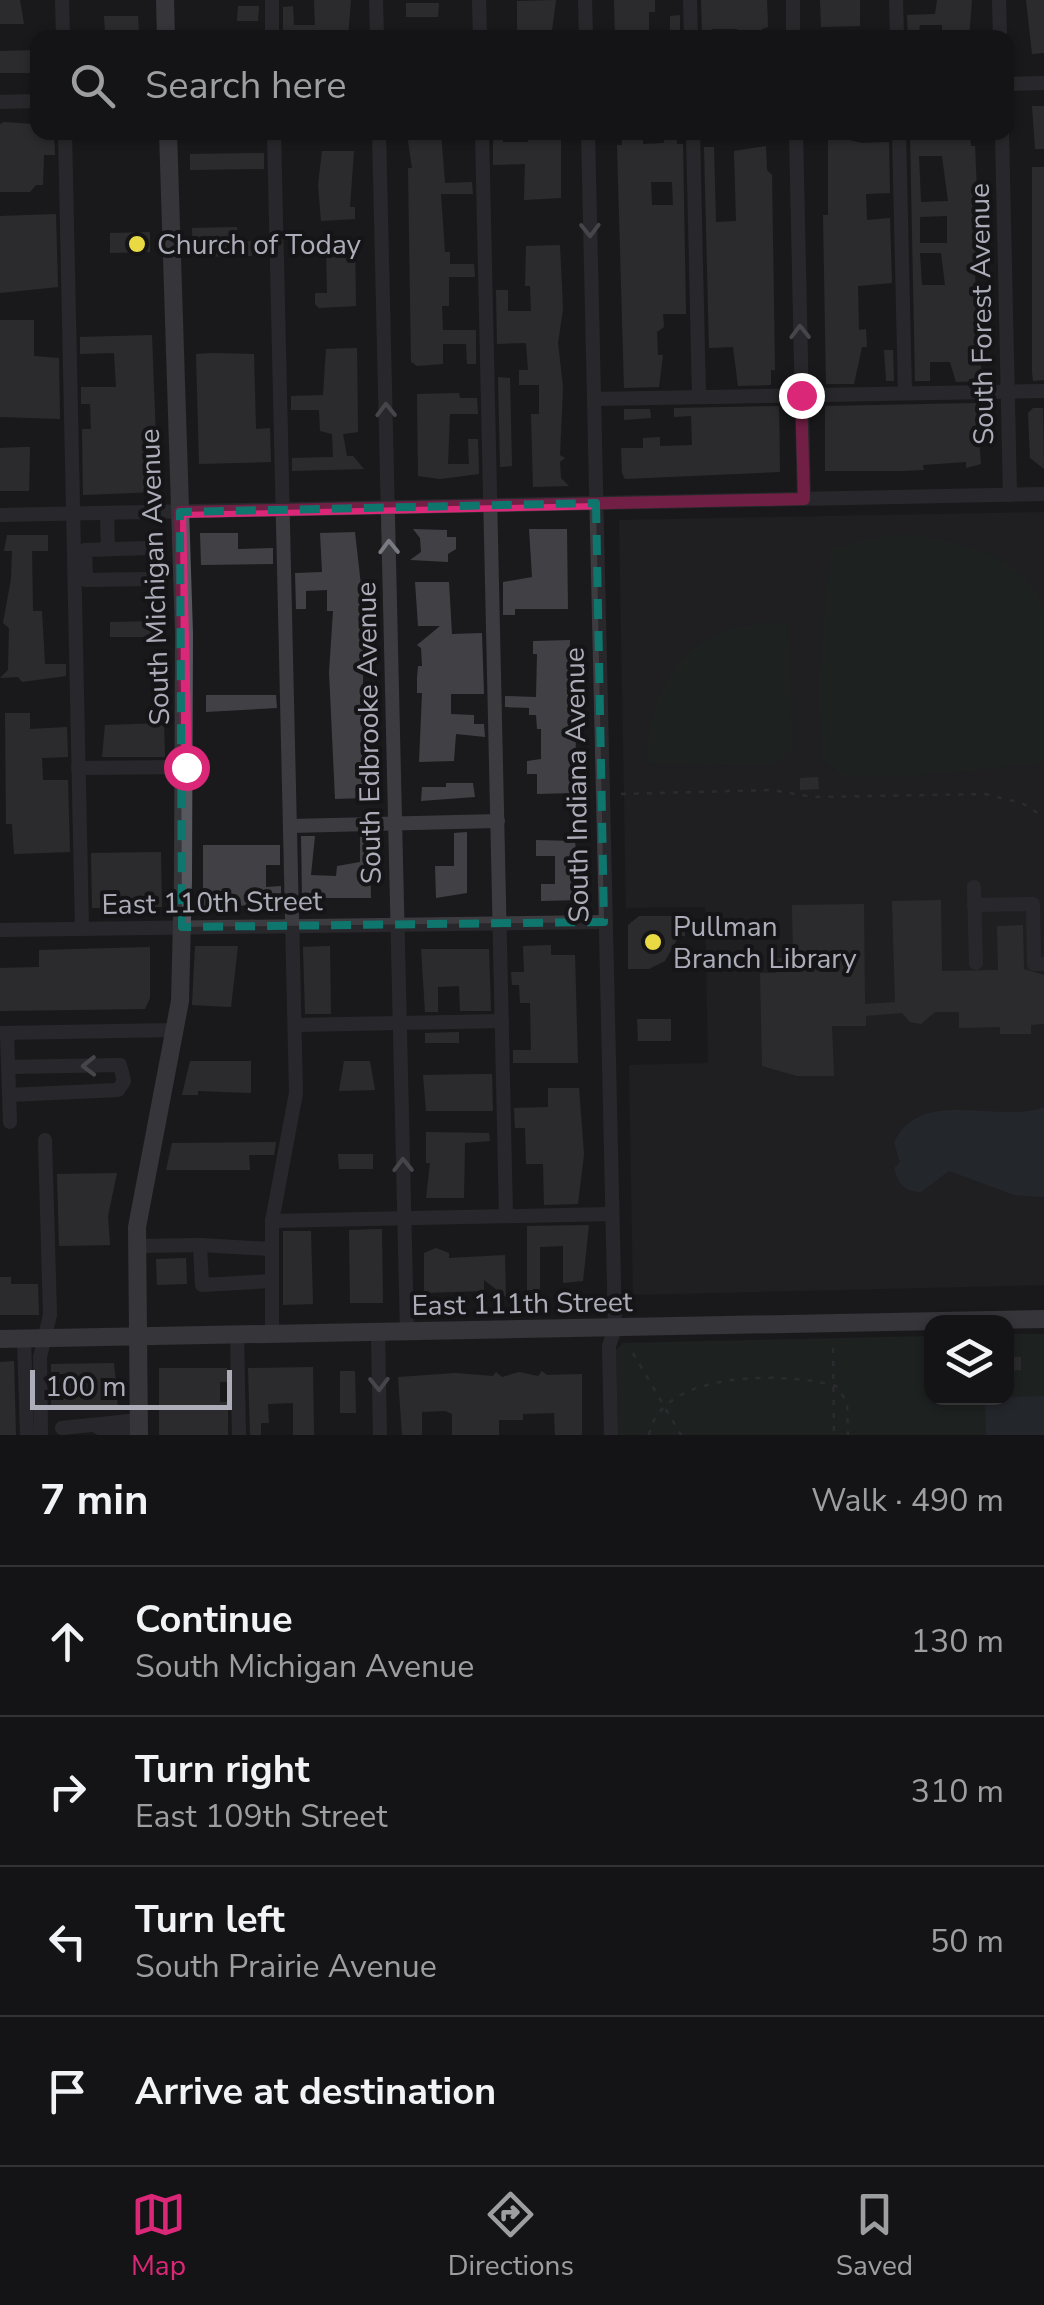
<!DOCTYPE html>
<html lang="en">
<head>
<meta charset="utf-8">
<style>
  :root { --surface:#141315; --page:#212022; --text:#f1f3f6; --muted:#9d9ea0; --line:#333234; --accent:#db2777 }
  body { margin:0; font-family:"Nunito Sans",sans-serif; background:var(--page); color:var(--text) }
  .controls { position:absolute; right:30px; bottom:30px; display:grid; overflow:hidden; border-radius:20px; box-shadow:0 2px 8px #0004 }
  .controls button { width:90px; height:90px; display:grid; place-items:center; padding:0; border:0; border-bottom:2px solid var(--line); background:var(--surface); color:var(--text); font:50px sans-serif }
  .scale { position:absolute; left:30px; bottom:25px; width:202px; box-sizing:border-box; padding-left:10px; border:5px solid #adadba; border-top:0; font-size:28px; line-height:35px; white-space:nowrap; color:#adadba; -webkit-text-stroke:8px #151417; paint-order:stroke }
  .stop { position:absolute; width:30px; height:30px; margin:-22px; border:8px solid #db2777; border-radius:50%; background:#fff }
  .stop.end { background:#db2777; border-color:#fff; box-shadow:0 2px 10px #0008 }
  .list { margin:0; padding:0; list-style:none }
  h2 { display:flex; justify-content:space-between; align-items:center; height:130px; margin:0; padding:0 40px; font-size:42px }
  h2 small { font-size:32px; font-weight:400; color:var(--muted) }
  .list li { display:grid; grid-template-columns:65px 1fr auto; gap:30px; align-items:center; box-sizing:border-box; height:150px; padding:0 40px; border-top:2px solid var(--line) }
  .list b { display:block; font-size:38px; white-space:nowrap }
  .list p { margin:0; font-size:32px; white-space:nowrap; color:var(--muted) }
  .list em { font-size:32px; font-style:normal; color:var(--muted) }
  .icon { flex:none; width:55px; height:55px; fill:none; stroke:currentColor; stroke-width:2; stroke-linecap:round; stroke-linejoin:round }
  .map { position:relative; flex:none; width:1044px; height:1435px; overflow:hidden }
  .search { position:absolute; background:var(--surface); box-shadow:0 2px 8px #0004; left:30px; right:30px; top:30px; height:110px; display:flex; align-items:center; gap:25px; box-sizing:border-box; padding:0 35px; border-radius:20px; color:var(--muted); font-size:38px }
  .sheet { height:730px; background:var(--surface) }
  nav { display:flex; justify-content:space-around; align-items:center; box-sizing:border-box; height:140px; border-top:2px solid var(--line); background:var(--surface); font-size:28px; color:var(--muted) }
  nav a { display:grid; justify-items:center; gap:5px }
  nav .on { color:var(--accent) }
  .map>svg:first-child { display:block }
  .built { fill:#262528 }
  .green { fill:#232b26 }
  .water { fill:#30353f }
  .building { fill:#414145; fill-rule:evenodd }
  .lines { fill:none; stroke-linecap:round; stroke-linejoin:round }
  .path { stroke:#414147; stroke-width:2.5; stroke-dasharray:5 8; stroke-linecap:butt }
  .minor { stroke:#3b3b40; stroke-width:14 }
  .major { stroke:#57575f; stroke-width:18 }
  .oneway { stroke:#7a7a83 }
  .route { stroke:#db2777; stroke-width:12 }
  .marked { fill:none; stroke:#0f766e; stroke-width:8; stroke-dasharray:20 12; stroke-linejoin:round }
  .poi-dot { fill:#e9da44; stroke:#151417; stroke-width:4 }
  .labels { text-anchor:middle; stroke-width:8; stroke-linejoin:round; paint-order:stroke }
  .poi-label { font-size:28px; fill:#adadba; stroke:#151417; text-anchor:start }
  .street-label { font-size:28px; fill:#adadba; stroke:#151417 }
</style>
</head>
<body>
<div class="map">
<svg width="1044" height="1435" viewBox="0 0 1044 1435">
  <rect width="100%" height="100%" fill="#1a191c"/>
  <polygon class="built" points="1044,512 1044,1285 633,1295 629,1065 708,1063 705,907 626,908 619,520"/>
  <g class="green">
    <path d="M 885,535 C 936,532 1035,553 1044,616 C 1044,663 1044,715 1044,763 L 912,776 L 843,776 L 821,758 L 819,679 L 831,548 Z"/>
    <path d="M 766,622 L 787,623 L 793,747 L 775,765 L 646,763 C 651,683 682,633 766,622 Z"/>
    <polygon points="1007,1334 1044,1334 1044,1435 618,1435 616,1350 623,1343 931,1336 932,1398 1006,1398"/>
  </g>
  <g class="water">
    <path d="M 1044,1107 L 1044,1197 L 1014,1195 L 949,1171 L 921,1192 C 904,1192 898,1183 894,1168 L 900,1162 L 894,1143 C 919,1085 1000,1125 1044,1107 Z"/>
    <polygon points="1044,1396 1044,1435 986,1435 985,1398"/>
  </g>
  <g class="building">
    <polygon points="0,0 20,0 24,24 0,24"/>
    <polygon points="314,0 351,0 348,38 283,38 283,7 293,6 294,25 315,25"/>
    <polygon points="556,0 551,38 517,38 517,1"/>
    <polygon points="614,0 655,0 655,12 649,12 649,38 615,38"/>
    <polygon points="701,0 767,0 768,27 762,29 762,38 737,38 737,29 712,29 711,38 702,38"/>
    <polygon points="820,0 860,0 860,26 821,27"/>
    <polygon points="937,0 972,0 969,38 942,38 942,25 920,25 918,38 908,38 907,15 935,14"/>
    <polygon points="1026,0 1044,0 1044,53 1032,54"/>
    <polygon points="406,3 439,3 438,17 406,17"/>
    <polygon points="238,6 259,6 258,21 237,21"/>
    <polygon points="680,15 680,38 670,38 670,16"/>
    <polygon points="104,16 138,16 139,31 105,31"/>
    <polygon points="38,50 38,68 32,68 32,73 0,73 0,51"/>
    <polygon points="1032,106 1044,106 1044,149 1035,149"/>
    <polygon points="4,122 33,124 33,132 54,132 55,155 44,155 43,185 36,185 30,192 0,192 0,124"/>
    <polygon points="493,132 503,132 503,142 528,142 528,132 561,132 561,198 524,200 525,164 493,165"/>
    <path d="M 622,132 L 643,132 L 643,144 L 664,143 L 664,132 L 677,132 L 677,144 L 683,144 L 686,314 L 663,314 L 664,327 L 657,332 L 658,355 L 663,355 L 659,387 L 624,388 L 617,145 L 622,145 ZM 651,182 L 672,182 L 673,205 L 652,205 Z"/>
    <polygon points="828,132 849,132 849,140 862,143 889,142 890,193 866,194 867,220 890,218 892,283 858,286 859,330 866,329 867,347 862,347 854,384 826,384 823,215 828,215"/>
    <path d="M 910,132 L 970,132 L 971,146 L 975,146 L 980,260 L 974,260 L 982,381 L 956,382 L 950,362 L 930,362 L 930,381 L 915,381 ZM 919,156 L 942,156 L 948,201 L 921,202 ZM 947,216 L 947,243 L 920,243 L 920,217 ZM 920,253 L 941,253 L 945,285 L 922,285 Z"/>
    <polygon points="441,133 445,183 472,182 473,194 441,194 445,252 450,252 450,264 474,264 475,277 449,277 449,306 442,306 443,330 476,330 476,364 467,364 466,344 443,344 443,364 417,366 411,362 408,168 412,168 407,134"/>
    <polygon points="766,146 767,170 772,175 775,370 771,370 771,385 738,386 733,347 709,348 704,147 714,147 716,222 736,221 734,151"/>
    <polygon points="322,151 354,151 350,207 355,207 355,219 321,221 318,185"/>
    <polygon points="264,153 264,169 190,170 190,154"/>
    <polygon points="1032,167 1044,167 1044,380 1033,381 1032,372"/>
    <polygon points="56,214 58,287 0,293 0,216"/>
    <polygon points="237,227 237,241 251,241 252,256 193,257 192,228"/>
    <polygon points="150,232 150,252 110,253 110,233"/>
    <polygon points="560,245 563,309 558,343 563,387 560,455 565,458 560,462 561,478 569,486 533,487 531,414 539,414 539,385 519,385 519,370 528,370 526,343 497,344 496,290 508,290 508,311 531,311 530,286 525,286 526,246"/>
    <polygon points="326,246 355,246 356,306 319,308 315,304 315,293 327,293"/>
    <polygon points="0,320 34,320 34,356 59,358 60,419 0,417"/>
    <polygon points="152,335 158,492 83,495 82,429 91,429 90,404 81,404 81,387 116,387 114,353 80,354 80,337"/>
    <polygon points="357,348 358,432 343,434 347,456 353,456 364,469 292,471 292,458 333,457 332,434 320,431 319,410 291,410 291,396 323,395 326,349"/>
    <polygon points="884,350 893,350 894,381 886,381"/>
    <polygon points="212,353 254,354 256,429 270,428 271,462 199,464 196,354"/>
    <polygon points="498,377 510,378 512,466 500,467"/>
    <polygon points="459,393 460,398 477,398 478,414 450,414 448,464 469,464 468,439 478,439 479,474 440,479 418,476 417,394"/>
    <polygon points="976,403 981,464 966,468 966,462 923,465 924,470 902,471 825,471 825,406"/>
    <polygon points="779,406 780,472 625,479 622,473 621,448 643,448 643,438 660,437 660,446 692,445 691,416 674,417 674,408"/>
    <polygon points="1033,408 1043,408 1044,469 1030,458 1028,413"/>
    <polygon points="624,409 650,409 651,418 624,420"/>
    <polygon points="25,447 30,447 29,491 0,491 0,448"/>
    <polygon points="413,529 447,530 447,537 456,537 456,549 448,554 448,562 410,560 421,552 420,538"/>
    <polygon points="529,529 567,529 568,609 515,609 515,615 503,615 503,582 532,577"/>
    <polygon points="355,532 364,612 362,750 367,798 335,799 329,672 333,611 327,611 327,590 306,591 306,609 296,609 295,573 322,572 320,533"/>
    <polygon points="200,533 238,533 238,549 273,548 273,564 201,565"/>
    <polygon points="7,535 48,535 48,551 32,551 33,611 42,611 45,664 66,664 66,676 22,682 18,677 0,678 8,670 9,628 3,623 11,579 12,551 4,551"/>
    <polygon points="415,582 449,582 452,634 482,633 484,694 451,694 451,714 474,715 474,724 484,724 485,737 456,734 454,761 419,762 422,693 417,693 417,678 418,666 422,666 421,648 417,645 440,626 418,626"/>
    <polygon points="160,621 160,637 110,637 110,622"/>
    <polygon points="570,640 568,698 574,698 574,716 570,716 571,738 576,738 574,793 537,794 537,774 527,774 527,761 541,759 541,729 537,729 536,715 529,715 529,708 505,707 505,696 536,697 537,654 533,654 533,641"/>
    <polygon points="206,695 276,695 277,708 206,712"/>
    <polygon points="5,713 30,713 30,729 67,727 68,757 42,758 43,780 68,780 70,852 14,854 12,824 6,824"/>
    <polygon points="164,723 165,757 102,757 105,725"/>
    <polygon points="818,777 819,789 800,790 800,778"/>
    <polygon points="446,783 473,783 475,797 421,801 422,787 446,787"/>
    <polygon points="467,832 467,893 436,898 435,866 454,866 454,833"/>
    <polygon points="360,835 375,835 375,845 370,845 371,898 302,898 301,836 315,836 311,875 336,876 337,866 360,862"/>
    <polygon points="536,840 575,841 581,900 541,901 541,884 555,884 555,856 536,856"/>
    <polygon points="203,845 280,845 280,865 266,865 266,887 281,886 281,904 203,907"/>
    <polygon points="161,852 162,907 92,908 91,853"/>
    <polygon points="941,900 942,971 998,970 997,926 1023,925 1024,969 1044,975 1044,1024 1031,1025 1031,1034 1000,1034 1000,1027 959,1028 959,1012 935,1012 921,1024 910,1022 902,1013 866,1016 866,1026 832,1026 834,1076 797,1076 762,1066 760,973 776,973 776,958 793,958 792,905 864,904 865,1004 895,1002 892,901"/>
    <polygon points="639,916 685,916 685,936 679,936 665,961 649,969 628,969 628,925"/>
    <polygon points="551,945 551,955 575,955 578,1063 513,1063 513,1050 531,1050 530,1003 520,1003 519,985 512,985 511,972 524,972 523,946"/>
    <polygon points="195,946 238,946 231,1007 192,1005"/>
    <polygon points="330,946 331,1014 305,1014 303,947"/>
    <polygon points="150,947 150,998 145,1009 0,1011 0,968 39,967 39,950"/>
    <polygon points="421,949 489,949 491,1011 460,1011 459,986 438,987 438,1012 425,1012"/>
    <polygon points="637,1019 671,1019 671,1041 638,1041"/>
    <polygon points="459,1032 459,1043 425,1043 425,1033"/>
    <polygon points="190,1061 251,1061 251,1093 198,1091 198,1095 182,1095"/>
    <polygon points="344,1061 370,1061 375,1090 339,1091"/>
    <polygon points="482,1074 492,1074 493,1111 426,1111 423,1075"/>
    <polygon points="548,1088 579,1088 584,1154 578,1204 544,1205 543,1164 526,1164 525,1128 515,1128 514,1108 548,1107"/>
    <polygon points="426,1132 489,1133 490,1141 465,1143 464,1198 426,1198 430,1163 426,1163"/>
    <polygon points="276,1142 274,1155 249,1155 250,1170 166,1170 172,1143"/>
    <polygon points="338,1154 373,1154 373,1169 339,1169"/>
    <polygon points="117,1173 108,1216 110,1245 59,1246 57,1174"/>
    <polygon points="589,1225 583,1281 563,1283 563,1246 540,1247 540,1290 527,1290 527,1226"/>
    <polygon points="382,1229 383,1303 350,1303 349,1230"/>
    <polygon points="283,1231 311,1231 313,1304 283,1305"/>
    <polygon points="436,1248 449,1253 449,1258 505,1255 506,1297 484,1280 484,1291 424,1293 424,1253"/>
    <polygon points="186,1258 187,1284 157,1285 156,1259"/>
    <polygon points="0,1277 11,1277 11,1284 38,1284 39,1315 0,1315"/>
    <polygon points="1006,1357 1021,1357 1021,1370 1006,1371"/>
    <polygon points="14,1361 16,1435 0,1435 0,1362"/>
    <polygon points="114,1363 118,1408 51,1407 51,1364"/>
    <polygon points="313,1367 314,1435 293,1435 293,1403 268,1404 269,1423 261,1423 261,1435 250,1435 248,1368"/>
    <polygon points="159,1368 227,1368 227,1382 220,1382 220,1402 228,1402 228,1435 159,1435"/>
    <polygon points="340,1371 355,1371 356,1413 340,1413"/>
    <polygon points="542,1371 547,1375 582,1374 582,1435 555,1435 554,1413 523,1414 523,1420 499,1420 499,1435 452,1435 452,1414 445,1411 422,1412 422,1435 402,1435 398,1377 455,1373 493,1376 496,1372 502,1377 519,1372 538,1376"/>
  </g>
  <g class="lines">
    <g class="path">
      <polyline points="621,794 772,790 813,797 985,794 1022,803 1044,817"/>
      <polyline points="833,1348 834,1435"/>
      <polyline points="633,1353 681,1435"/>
      <path d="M 649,1435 C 661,1369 787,1372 836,1386 L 847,1402 L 848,1435"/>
    </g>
    <g class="minor">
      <polyline points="62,0 63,38"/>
      <polyline points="272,0 272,38"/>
      <polyline points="376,0 377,38"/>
      <polyline points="479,0 480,38"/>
      <polyline points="585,0 586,38"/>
      <polyline points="690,0 691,38"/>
      <polyline points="793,0 793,38"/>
      <polyline points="896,0 897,38"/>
      <polyline points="999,0 1000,38"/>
      <polyline points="1006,84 1044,83"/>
      <polyline points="0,102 38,101"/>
      <polyline points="65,132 82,929"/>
      <polyline points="379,132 407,1332"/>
      <polyline points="482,132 506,1216"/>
      <polyline points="588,132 615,1328 609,1346 611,1435"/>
      <polyline points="693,132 699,397"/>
      <polyline points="796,132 804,499"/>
      <polyline points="899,132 905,393"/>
      <polyline points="1002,132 1010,495"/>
      <polyline points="594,399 1044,391"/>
      <polyline points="107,513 108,549"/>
      <polyline points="0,515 1044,494"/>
      <polyline points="147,579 86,580 85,550 148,548"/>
      <polyline points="78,768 186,767"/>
      <polyline points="290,826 498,821"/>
      <polyline points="974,887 976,963"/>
      <polyline points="974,905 1033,904 1034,964 1044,964"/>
      <polyline points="0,930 604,922"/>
      <polyline points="295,1025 502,1021"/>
      <polyline points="0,1033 176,1030"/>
      <polyline points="7,1033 10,1122"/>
      <polyline points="8,1067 120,1065 124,1081 118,1090 9,1095"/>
      <polyline points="272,1221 612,1214"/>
      <polyline points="200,1245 271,1249"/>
      <polyline points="137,1246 200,1245 202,1285 272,1281"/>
      <polyline points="378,1333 380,1435"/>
      <polyline points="237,1335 239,1435"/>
      <polyline points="272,1335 272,1221 296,1093 274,132"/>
      <polyline points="24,1339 27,1435"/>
      <polyline points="98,1427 106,1432 139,1432"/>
      <polyline points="62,1428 139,1420"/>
      <polyline points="41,1435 40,1357 50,1315 45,1140"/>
    </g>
    <g class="major">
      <polyline points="165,0 166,38"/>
      <polyline points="0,1339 1044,1319"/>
      <polyline points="139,1435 137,1227 180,1001 183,880 184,633 168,132"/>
    </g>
  </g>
  <defs><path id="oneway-chevron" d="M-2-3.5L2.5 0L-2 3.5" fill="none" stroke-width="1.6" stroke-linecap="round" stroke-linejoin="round" transform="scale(2.5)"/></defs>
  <g class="oneway">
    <use href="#oneway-chevron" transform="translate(590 230) rotate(89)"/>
    <use href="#oneway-chevron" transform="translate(800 332) rotate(-91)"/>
    <use href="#oneway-chevron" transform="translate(386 410) rotate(-91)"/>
    <use href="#oneway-chevron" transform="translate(389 547) rotate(-91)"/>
    <use href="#oneway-chevron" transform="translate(89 1066) rotate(179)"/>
    <use href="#oneway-chevron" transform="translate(403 1165) rotate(-91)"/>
    <use href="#oneway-chevron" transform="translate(379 1384) rotate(89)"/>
  </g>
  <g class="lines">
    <polyline class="route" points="186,767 180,512 804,499 801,395"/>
  </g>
  <path d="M0 0H1044V1435H0ZM 596,503 L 604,922 L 182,927 L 180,512 Z" fill="#1a191c" fill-opacity=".55" fill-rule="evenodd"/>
  <path class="marked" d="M 596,503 L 604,922 L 182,927 L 180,512 Z"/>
  <g class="poi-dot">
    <circle cx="137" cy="244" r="10"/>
    <circle cx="653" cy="942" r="10"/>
  </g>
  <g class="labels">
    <g class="poi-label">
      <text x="157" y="254">Church of Today</text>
      <text x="673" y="936">Pullman<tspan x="673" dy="32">Branch Library</tspan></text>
    </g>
    <g class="street-label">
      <text transform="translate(981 314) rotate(-91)" y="10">South Forest Avenue</text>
      <text transform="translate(154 577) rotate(-92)" y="10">South Michigan Avenue</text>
      <text transform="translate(368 733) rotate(-91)" y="10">South Edbrooke Avenue</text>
      <text transform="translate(576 785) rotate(-91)" y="10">South Indiana Avenue</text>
      <text transform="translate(212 902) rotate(-1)" y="10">East 110th Street</text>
      <text transform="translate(522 1303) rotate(-1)" y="10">East 111th Street</text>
    </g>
  </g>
</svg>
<div class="controls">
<button><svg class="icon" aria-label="layers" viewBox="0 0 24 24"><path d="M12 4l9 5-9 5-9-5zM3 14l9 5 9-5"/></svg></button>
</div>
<div class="scale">100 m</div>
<div class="stop" style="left:186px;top:767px"></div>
<div class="stop end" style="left:801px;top:395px"></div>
<div class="search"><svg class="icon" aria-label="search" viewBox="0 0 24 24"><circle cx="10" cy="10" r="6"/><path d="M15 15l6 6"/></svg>Search here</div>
</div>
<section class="sheet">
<h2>7 min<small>Walk · 490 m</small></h2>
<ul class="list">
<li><svg class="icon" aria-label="ahead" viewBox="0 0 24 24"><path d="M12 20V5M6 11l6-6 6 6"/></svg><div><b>Continue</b><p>South Michigan Avenue</p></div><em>130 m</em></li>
<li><svg class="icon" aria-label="right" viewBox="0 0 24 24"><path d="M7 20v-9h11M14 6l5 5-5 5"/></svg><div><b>Turn right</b><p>East 109th Street</p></div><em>310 m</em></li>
<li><svg class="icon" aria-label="left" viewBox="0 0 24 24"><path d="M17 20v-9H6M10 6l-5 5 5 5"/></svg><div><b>Turn left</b><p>South Prairie Avenue</p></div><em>50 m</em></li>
<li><svg class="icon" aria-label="arrive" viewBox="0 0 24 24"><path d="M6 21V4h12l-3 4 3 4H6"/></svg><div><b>Arrive at destination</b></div></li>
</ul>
</section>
<nav>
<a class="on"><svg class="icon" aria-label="map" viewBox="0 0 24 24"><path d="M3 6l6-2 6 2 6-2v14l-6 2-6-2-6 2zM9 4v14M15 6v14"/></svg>Map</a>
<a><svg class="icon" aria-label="directions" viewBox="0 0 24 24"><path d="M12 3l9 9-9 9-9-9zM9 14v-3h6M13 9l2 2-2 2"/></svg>Directions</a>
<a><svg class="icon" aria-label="saved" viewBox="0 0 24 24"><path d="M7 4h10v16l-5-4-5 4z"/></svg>Saved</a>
</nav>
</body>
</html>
